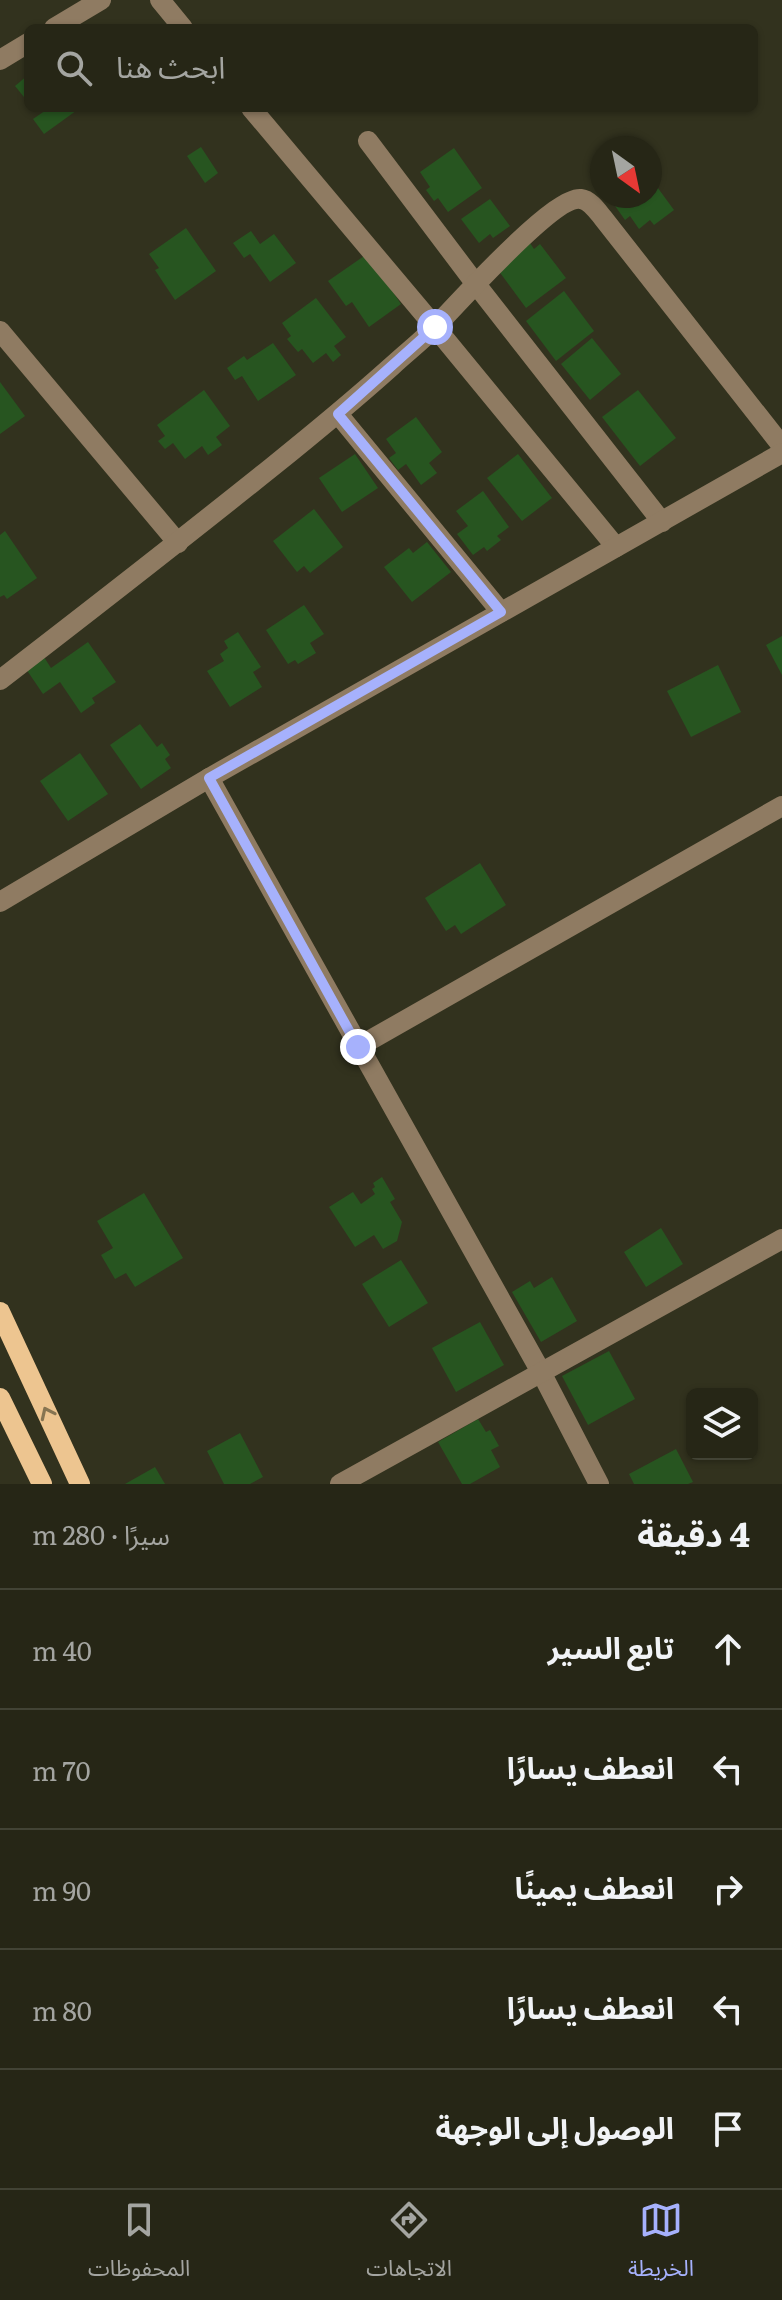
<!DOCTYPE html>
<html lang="ar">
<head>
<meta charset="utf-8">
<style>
  :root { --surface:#262616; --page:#323223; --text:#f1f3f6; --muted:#a4a5a1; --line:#424335; --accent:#a6b1fc }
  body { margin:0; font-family:Literata,"Noto Sans Arabic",serif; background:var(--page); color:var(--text); direction:rtl }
  .controls { position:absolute; right:24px; bottom:24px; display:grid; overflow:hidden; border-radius:12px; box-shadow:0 2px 6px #0004 }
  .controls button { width:72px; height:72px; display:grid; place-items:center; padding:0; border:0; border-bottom:2px solid var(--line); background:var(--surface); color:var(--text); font:40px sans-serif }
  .compass { position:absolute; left:590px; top:136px; width:72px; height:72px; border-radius:50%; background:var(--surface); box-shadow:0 2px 6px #0004; rotate:147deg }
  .stop { position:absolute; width:24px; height:24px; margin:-18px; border:6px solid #a6b1fc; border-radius:50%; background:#fff }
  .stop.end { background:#a6b1fc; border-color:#fff; box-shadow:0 2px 8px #0008 }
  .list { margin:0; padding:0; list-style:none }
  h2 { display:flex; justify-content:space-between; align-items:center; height:104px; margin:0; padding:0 32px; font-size:34px }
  h2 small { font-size:26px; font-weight:400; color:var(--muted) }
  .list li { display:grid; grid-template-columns:52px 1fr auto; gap:24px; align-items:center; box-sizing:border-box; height:120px; padding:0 32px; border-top:2px solid var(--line) }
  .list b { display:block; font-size:30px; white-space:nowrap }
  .list em { font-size:26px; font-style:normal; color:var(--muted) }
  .icon { flex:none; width:44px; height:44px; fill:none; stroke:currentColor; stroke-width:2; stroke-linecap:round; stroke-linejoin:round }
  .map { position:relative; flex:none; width:782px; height:1484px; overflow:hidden; direction:ltr }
  .search { position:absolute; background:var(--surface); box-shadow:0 2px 6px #0004; left:24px; right:24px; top:24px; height:88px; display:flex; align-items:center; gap:20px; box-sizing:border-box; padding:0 28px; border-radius:12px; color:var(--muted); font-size:30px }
  .sheet { height:704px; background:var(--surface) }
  nav { display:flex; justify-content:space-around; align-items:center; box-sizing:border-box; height:112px; border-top:2px solid var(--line); background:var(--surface); font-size:22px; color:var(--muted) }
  nav a { display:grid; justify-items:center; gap:4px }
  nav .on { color:var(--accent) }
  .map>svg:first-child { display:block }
  .building { fill:#275520 }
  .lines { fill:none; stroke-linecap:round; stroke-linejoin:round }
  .minor { stroke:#8f7b62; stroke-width:20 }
  .major { stroke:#edc590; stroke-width:20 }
  .oneway { stroke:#867451 }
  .route { stroke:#a6b1fc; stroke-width:10 }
</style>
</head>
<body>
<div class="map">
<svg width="782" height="1484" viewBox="0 0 782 1484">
  <rect width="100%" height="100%" fill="#32321e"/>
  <g class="building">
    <polygon points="28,75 28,102 15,86"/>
    <polygon points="49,108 80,108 44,134 33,119"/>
    <polygon points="201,147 218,173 205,183 187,156"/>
    <polygon points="454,148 482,188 448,212 438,198 434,201 426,190 430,187 420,172"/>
    <polygon points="650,160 660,174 652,180 674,210 654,225 650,220 639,229 630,216 625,220 608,196 650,196"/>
    <polygon points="490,199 510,226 493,238 490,234 479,243 461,219"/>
    <polygon points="186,228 216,271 175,300 155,270 159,268 149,254"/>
    <polygon points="251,231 260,244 274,234 296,263 270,282 250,254 244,258 233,243"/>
    <polygon points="528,240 534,249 540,244 566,278 526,308 498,270"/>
    <polygon points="367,254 401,304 369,327 352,302 346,306 328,281"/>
    <polygon points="564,291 594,331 556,361 526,321"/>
    <polygon points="316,298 346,337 334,346 341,355 333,362 326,353 313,363 302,349 298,352 287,339 291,336 282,323"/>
    <polygon points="592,338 621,374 590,400 561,364"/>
    <polygon points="273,343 296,375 258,401 242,376 235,380 227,368 244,356 247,360"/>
    <polygon points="0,382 25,416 0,434"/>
    <polygon points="204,390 230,426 216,437 222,445 208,455 202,446 185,459 173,443 165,449 158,441 165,436 157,425"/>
    <polygon points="638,390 676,438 640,466 602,417"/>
    <polygon points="416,417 442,452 429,463 437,473 421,485 406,464 398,470 389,458 396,453 386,439"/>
    <polygon points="355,454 378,488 342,512 319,478"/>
    <polygon points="518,454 552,498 522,521 487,478"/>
    <polygon points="483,491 509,527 497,536 501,540 487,551 484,547 473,555 457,534 468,526 456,511"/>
    <polygon points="314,509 343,547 310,573 304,566 297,572 273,541"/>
    <polygon points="5,531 37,578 7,599 4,595 0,597 0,535"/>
    <polygon points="427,542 451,572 412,602 384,567 409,548 413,553"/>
    <polygon points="304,605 324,634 310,643 316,653 298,664 295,660 288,664 266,630"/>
    <polygon points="238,632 261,667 253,672 262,687 230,707 207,671 224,661 220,654 228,648 224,641"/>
    <polygon points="782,636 782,675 766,645"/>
    <polygon points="88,642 116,682 92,698 95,703 81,713 60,682 43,694 24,666 42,654 51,668"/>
    <polygon points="718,665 741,712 691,737 667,691"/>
    <polygon points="140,724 157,747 162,743 170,755 165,759 171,768 141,789 110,745"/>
    <polygon points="80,753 108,794 68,821 40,781"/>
    <polygon points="480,863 506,905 461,934 455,925 446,931 425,898"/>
    <polygon points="382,1177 395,1199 390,1202 402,1222 397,1241 383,1249 374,1235 355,1247 329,1207 353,1192 361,1204 375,1194 372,1189 375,1187 373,1183"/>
    <polygon points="144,1193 183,1258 135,1287 126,1273 115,1279 101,1255 113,1248 97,1221"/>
    <polygon points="661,1228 683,1264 646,1287 624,1252"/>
    <polygon points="401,1260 428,1303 389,1327 362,1284"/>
    <polygon points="552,1277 577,1321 541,1342 512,1292 530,1281 534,1288"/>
    <polygon points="480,1322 504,1365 456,1392 432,1348"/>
    <polygon points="609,1351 635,1399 588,1425 562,1376"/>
    <polygon points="478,1419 486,1432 490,1430 499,1446 491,1450 500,1467 470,1484 462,1484 438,1442"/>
    <polygon points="240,1433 263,1477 250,1484 224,1484 207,1451"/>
    <polygon points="676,1449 693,1482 688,1484 634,1484 629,1474"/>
    <polygon points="155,1467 165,1484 125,1484"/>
  </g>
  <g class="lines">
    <g class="minor">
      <polyline points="160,0 183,28"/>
      <polyline points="54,28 101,0"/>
      <polyline points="0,60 28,43"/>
      <polyline points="251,108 435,327 616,547"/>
      <polyline points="368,141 475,283 662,522"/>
      <polyline points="0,331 178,543"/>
      <polyline points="338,414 501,612"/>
      <path d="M 0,680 C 91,610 182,539 272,467 C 313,434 353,401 392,366 C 407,352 423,340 437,325 C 458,303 555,195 581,199 C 590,200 598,212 603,218 L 782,446"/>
      <polyline points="209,778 541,1372 599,1484"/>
      <polyline points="0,902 209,778 782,453"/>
      <polyline points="358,1047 782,806"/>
      <polyline points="340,1484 782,1239"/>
    </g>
    <g class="major">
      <polyline points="0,1312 80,1484"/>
      <polyline points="0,1398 42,1484"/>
    </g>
  </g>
  <defs><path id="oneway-chevron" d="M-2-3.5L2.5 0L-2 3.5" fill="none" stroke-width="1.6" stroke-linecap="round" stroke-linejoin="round" transform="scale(2)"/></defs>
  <use class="oneway" href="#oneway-chevron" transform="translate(47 1413) rotate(-115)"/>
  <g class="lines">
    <polyline class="route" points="358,1047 209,778 501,612 338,414 435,327"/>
  </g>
</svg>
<div class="controls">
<button><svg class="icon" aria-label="layers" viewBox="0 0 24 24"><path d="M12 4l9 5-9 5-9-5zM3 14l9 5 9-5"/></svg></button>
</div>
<svg class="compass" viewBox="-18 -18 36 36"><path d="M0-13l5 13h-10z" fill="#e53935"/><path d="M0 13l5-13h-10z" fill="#a4a5a1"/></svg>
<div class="stop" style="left:435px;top:327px"></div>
<div class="stop end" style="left:358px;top:1047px"></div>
<div class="search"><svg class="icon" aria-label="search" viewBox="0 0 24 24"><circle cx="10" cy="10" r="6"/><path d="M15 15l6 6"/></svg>ابحث هنا</div>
</div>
<section class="sheet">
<h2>4 دقيقة<small>سيرًا · 280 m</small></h2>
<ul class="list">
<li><svg class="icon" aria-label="ahead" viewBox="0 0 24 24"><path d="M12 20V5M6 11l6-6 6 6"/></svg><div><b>تابع السير</b></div><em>40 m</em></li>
<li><svg class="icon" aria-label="left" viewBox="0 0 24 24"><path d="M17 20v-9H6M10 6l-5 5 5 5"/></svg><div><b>انعطف يسارًا</b></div><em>70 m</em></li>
<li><svg class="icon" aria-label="right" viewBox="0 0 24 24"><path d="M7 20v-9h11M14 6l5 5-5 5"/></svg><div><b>انعطف يمينًا</b></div><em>90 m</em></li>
<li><svg class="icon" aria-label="left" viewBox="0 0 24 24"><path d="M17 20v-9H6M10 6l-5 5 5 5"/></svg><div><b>انعطف يسارًا</b></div><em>80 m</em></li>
<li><svg class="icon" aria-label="arrive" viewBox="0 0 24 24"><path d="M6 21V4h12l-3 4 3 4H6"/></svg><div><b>الوصول إلى الوجهة</b></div></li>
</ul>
</section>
<nav>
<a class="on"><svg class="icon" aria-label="map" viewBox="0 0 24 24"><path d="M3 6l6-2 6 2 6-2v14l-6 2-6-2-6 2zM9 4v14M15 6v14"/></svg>الخريطة</a>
<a><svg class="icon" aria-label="directions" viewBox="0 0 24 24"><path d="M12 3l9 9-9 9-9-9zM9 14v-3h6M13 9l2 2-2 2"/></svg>الاتجاهات</a>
<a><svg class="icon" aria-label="saved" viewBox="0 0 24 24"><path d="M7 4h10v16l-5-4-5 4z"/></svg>المحفوظات</a>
</nav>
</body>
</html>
